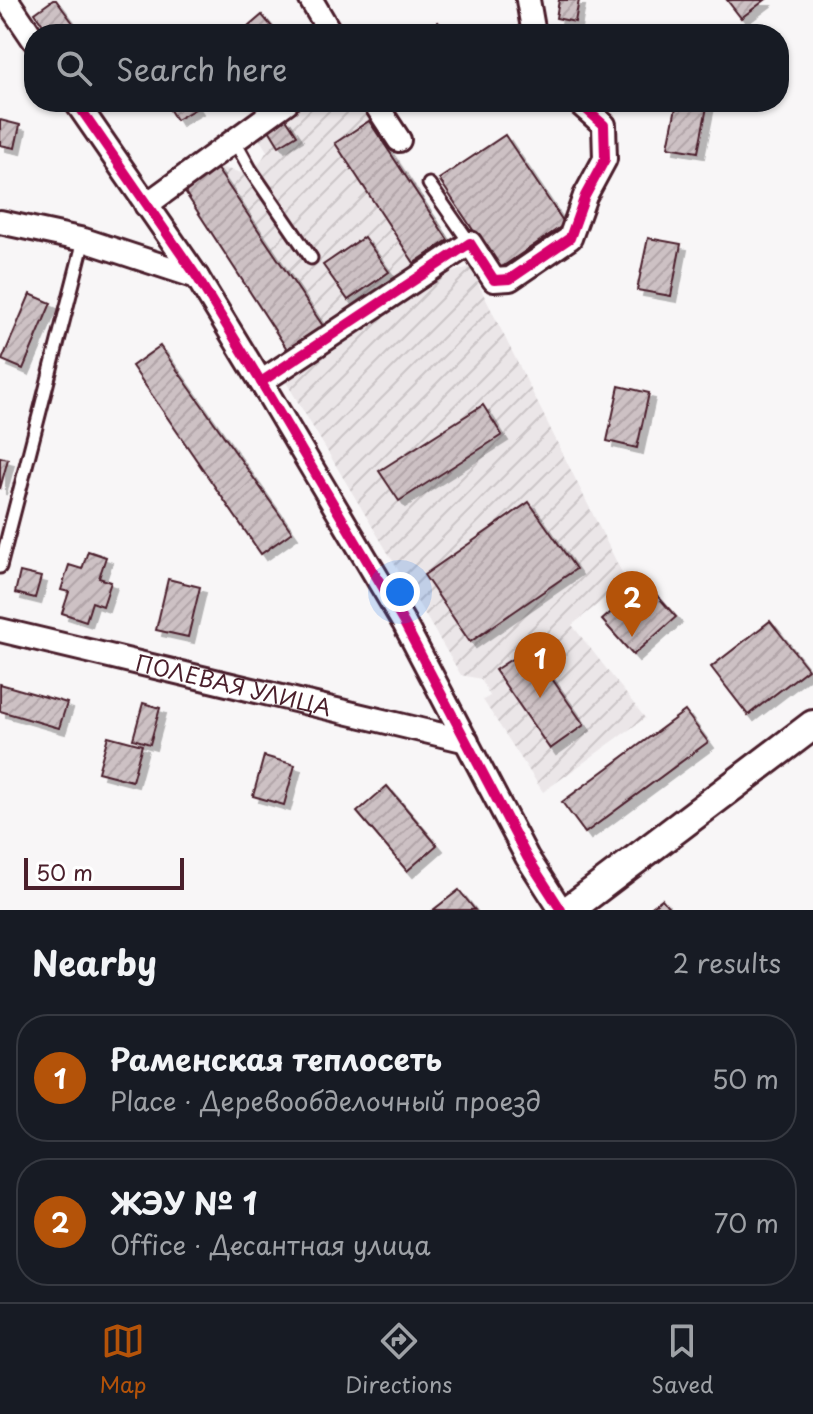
<!DOCTYPE html>
<html lang="en">
<head>
<meta charset="utf-8">
<style>
  :root { --surface:#171b24; --page:#242831; --text:#f1f3f6; --muted:#9ea1a6; --line:#363941; --accent:#b45309 }
  body { margin:0; font-family:"Playpen Sans",sans-serif; background:var(--page); color:var(--text) }
  .scale { position:absolute; left:24px; bottom:20px; width:160px; box-sizing:border-box; padding-left:8px; border:4px solid #4a1f2b; border-top:0; font-size:22px; line-height:28px; white-space:nowrap; color:#4a1f2b; -webkit-text-stroke:6px #fff; paint-order:stroke }
  .you { position:absolute; left:400px; top:592px; width:28px; height:28px; margin:-20px; border:6px solid #fff; border-radius:50%; background:#1a73e8; box-shadow:0 0 0 12px #1a73e833 }
  .badge { display:grid; place-items:center; width:52px; height:52px; border-radius:50%; background:var(--accent); color:#fff; font-size:26px; font-weight:700 }
  .pin { position:absolute; translate:-50% -66px; filter:drop-shadow(0 2px 4px #0008) }
  .pin::after { content:''; position:absolute; top:42px; width:28px; height:24px; background:inherit; clip-path:polygon(0 0,100% 0,50% 100%) }
  .list { margin:0; padding:0; list-style:none }
  h2 { display:flex; justify-content:space-between; align-items:center; height:104px; margin:0; padding:0 32px; font-size:34px }
  h2 small { font-size:26px; font-weight:400; color:var(--muted) }
  .list li { display:grid; grid-template-columns:52px 1fr auto; gap:24px; align-items:center; box-sizing:border-box; height:128px; margin:0 16px 16px; padding:0 16px; border:2px solid var(--line); border-radius:32px }
  .list b { display:block; font-size:30px; white-space:nowrap }
  .list p { margin:0; font-size:26px; white-space:nowrap; color:var(--muted) }
  .list em { font-size:26px; font-style:normal; color:var(--muted) }
  .icon { flex:none; width:44px; height:44px; fill:none; stroke:currentColor; stroke-width:2; stroke-linecap:round; stroke-linejoin:round }
  .map { position:relative; flex:none; width:813px; height:910px; overflow:hidden }
  .search { position:absolute; background:var(--surface); box-shadow:0 2px 6px #0004; left:24px; right:24px; top:24px; height:88px; display:flex; align-items:center; gap:20px; box-sizing:border-box; padding:0 28px; border-radius:32px; color:var(--muted); font-size:30px }
  .sheet { height:392px; background:var(--surface) }
  nav { display:flex; justify-content:space-around; align-items:center; box-sizing:border-box; height:112px; border-top:2px solid var(--line); background:var(--surface); font-size:22px; color:var(--muted) }
  nav a { display:grid; justify-items:center; gap:4px }
  nav .on { color:var(--accent) }
  .map>svg:first-child { display:block }
  .industrial { fill:url(#industrial-furrows) }
  .building { fill:url(#building-hatch); stroke:#4a1f2b; stroke-width:2; filter:url(#shadow) }
  .lines { fill:none; stroke-linecap:round; stroke-linejoin:round }
  .service-casing { stroke:#4a1f2b; stroke-width:17 }
  .minor-casing { stroke:#4a1f2b; stroke-width:28 }
  .tertiary-casing { stroke:#4a1f2b; stroke-width:34 }
  .service { stroke:#fff; stroke-width:11 }
  .minor { stroke:#fff; stroke-width:22 }
  .tertiary { stroke:#fff; stroke-width:28 }
  .cycleway-casing { stroke:#fff; stroke-width:15 }
  .cycleway { stroke:#d6006c; stroke-width:10 }
  .labels { text-anchor:middle; stroke-width:8; stroke-linejoin:round; paint-order:stroke }
  .street-label { font-size:22px; fill:#4a1f2b; stroke:#fff }
</style>
</head>
<body>
<div class="map">
<svg width="813" height="910" viewBox="0 0 813 910">
  <defs>
    <pattern id="industrial-furrows" width="10" height="10" patternUnits="userSpaceOnUse" patternTransform="scale(2)"><rect width="10" height="10" fill="#ebe6e8"/><path d="M-1 1l2-2M0 10L10 0M9 11l2-2" fill="none" stroke="#cbc5c7"/></pattern>
    <pattern id="building-hatch" width="6" height="6" patternUnits="userSpaceOnUse" patternTransform="scale(2)"><rect width="6" height="6" fill="#cdc1c4"/><path d="M-1 1l2-2M0 6l6-6M5 7l2-2" fill="none" stroke="#b2a5a9"/></pattern>
    <filter id="shadow"><feDropShadow dx="6" dy="6" stdDeviation="0" flood-color="#0004"/></filter>
  </defs>
  <rect width="100%" height="100%" fill="#f8f6f7"/>
  <filter id="ink" filterUnits="userSpaceOnUse"><feTurbulence type="fractalNoise" baseFrequency=".0125" numOctaves="2"/><feDisplacementMap in="SourceGraphic" scale="16" xChannelSelector="R" yChannelSelector="G"/><feConvolveMatrix kernelMatrix="1 2 1 2 8 2 1 2 1" color-interpolation-filters="sRGB"/></filter>
  <g filter="url(#ink)">
    <g class="industrial">
      <polygon points="303,102 362,102 452,242 287,349 181,186 215,166 242,173 260,163 267,151 255,132"/>
      <polygon points="470,267 626,581 572,625 645,718 543,792 483,700 490,696 481,679 461,675 286,382 439,276"/>
    </g>
    <g class="building">
      <polygon points="53,0 56,0 73,23 57,34 49,34 35,13"/>
      <polygon points="559,0 579,0 575,22 556,18"/>
      <polygon points="727,0 765,0 741,18"/>
      <polygon points="262,15 278,34 244,34 242,32"/>
      <polygon points="438,22 452,34 428,34"/>
      <polygon points="165,102 193,102 197,108 176,120"/>
      <polygon points="677,102 708,102 698,152 668,147"/>
      <polygon points="285,117 297,135 279,146 268,128"/>
      <polygon points="0,120 20,125 15,148 0,145"/>
      <polygon points="369,121 448,240 414,263 335,143"/>
      <polygon points="505,135 565,224 499,269 439,179"/>
      <polygon points="215,166 323,326 287,349 181,186"/>
      <polygon points="364,237 389,272 348,300 323,265"/>
      <polygon points="648,238 681,244 671,296 637,290"/>
      <polygon points="30,294 51,303 23,369 2,360"/>
      <polygon points="160,346 292,532 261,554 132,366"/>
      <polygon points="619,386 649,393 637,448 607,441"/>
      <polygon points="483,405 502,435 399,501 379,471"/>
      <polygon points="0,457 8,459 0,489"/>
      <polygon points="529,502 576,569 470,642 424,575"/>
      <polygon points="88,551 106,557 99,578 111,582 103,606 92,602 86,621 62,613 69,592 61,590 69,565 82,569"/>
      <polygon points="20,572 41,577 35,598 15,593"/>
      <polygon points="168,579 200,587 188,637 156,630"/>
      <polygon points="645,582 676,617 633,655 602,620"/>
      <polygon points="770,621 808,669 748,715 711,667"/>
      <polygon points="530,647 584,725 550,749 495,670"/>
      <polygon points="0,684 67,703 59,728 0,711"/>
      <polygon points="143,703 160,708 150,744 133,739"/>
      <polygon points="685,711 708,742 585,833 562,802"/>
      <polygon points="108,736 142,745 132,781 98,772"/>
      <polygon points="264,756 295,765 284,805 253,796"/>
      <polygon points="387,786 437,845 407,871 357,812"/>
      <polygon points="459,890 475,910 433,910"/>
      <polygon points="662,899 671,910 648,910"/>
    </g>
    <g class="lines">
      <g class="service-casing">
        <g id="service">
          <polyline points="234,140 250,169 311,258"/>
          <polyline points="429,184 470,243"/>
          <polyline points="0,567 84,240"/>
        </g>
      </g>
      <g class="minor-casing">
        <g id="minor">
          <polyline points="7,0 34,40"/>
          <polyline points="311,0 331,34"/>
          <polyline points="528,0 534,34"/>
          <polyline points="76,102 197,277 261,382 404,623 527,857 561,910"/>
          <polyline points="374,102 399,140"/>
          <polyline points="146,205 287,102"/>
          <polyline points="0,222 84,240 197,277"/>
          <polyline points="261,382 470,243 494,280 510,279 570,238 585,196 605,159 604,125 578,102"/>
          <path id="s1" d="M 0,630 L 467,741"/>
        </g>
      </g>
      <g class="tertiary-casing">
        <polyline id="tertiary" points="569,910 813,725"/>
      </g>
      <use href="#service" class="service"/>
      <use href="#minor" class="minor"/>
      <use href="#tertiary" class="tertiary"/>
      <g class="cycleway-casing">
        <g id="cycleway">
          <polyline points="76,102 197,277 261,382 404,623 527,857 561,910"/>
          <polyline points="261,382 470,243 494,280 510,279 570,238 585,196 605,159 604,125 578,102"/>
        </g>
      </g>
      <use href="#cycleway" class="cycleway"/>
    </g>
  </g>
  <g class="labels">
    <g class="street-label">
      <text dy="8" stroke="none"><textPath href="#s1" startOffset="240">ПОЛЕВАЯ УЛИЦА</textPath></text>
    </g>
  </g>
</svg>
<div class="scale">50 m</div>
<div class="you"></div>
<div class="pin badge" style="left:540px;top:698px">1</div>
<div class="pin badge" style="left:632px;top:637px">2</div>
<div class="search"><svg class="icon" aria-label="search" viewBox="0 0 24 24"><circle cx="10" cy="10" r="6"/><path d="M15 15l6 6"/></svg>Search here</div>
</div>
<section class="sheet">
<h2>Nearby<small>2 results</small></h2>
<ul class="list">
<li><span class="badge">1</span><div><b>Раменская теплосеть</b><p>Place · Деревообделочный проезд</p></div><em>50 m</em></li>
<li><span class="badge">2</span><div><b>ЖЭУ № 1</b><p>Office · Десантная улица</p></div><em>70 m</em></li>
</ul>
</section>
<nav>
<a class="on"><svg class="icon" aria-label="map" viewBox="0 0 24 24"><path d="M3 6l6-2 6 2 6-2v14l-6 2-6-2-6 2zM9 4v14M15 6v14"/></svg>Map</a>
<a><svg class="icon" aria-label="directions" viewBox="0 0 24 24"><path d="M12 3l9 9-9 9-9-9zM9 14v-3h6M13 9l2 2-2 2"/></svg>Directions</a>
<a><svg class="icon" aria-label="saved" viewBox="0 0 24 24"><path d="M7 4h10v16l-5-4-5 4z"/></svg>Saved</a>
</nav>
</body>
</html>
